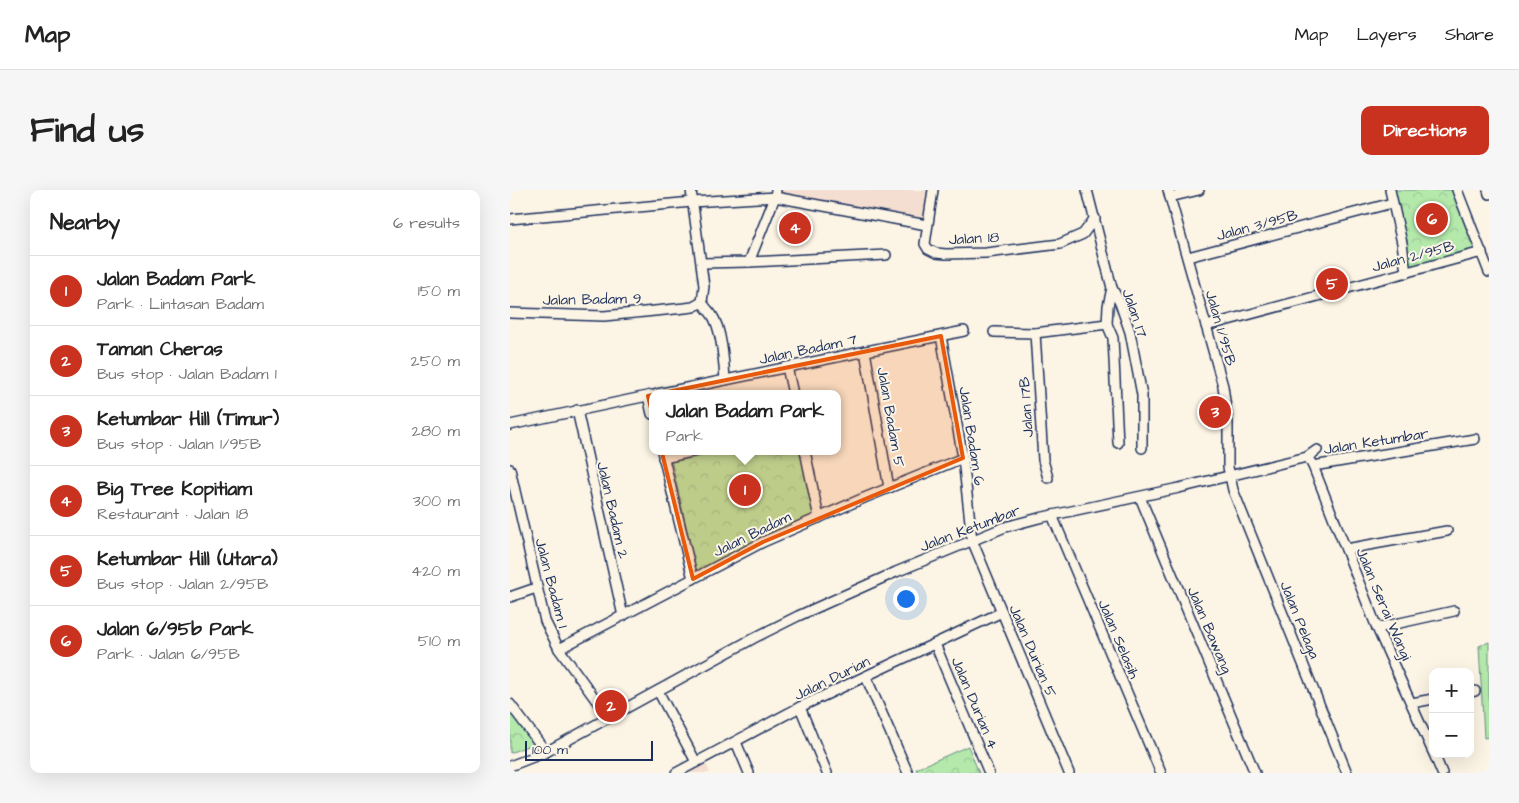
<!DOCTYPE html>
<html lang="en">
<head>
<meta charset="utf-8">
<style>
  :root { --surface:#fff; --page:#f6f6f6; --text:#222; --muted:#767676; --line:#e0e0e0; --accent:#c8321e }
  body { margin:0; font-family:"Architects Daughter",sans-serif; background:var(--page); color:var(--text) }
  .controls { position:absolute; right:15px; bottom:15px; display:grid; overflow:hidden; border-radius:10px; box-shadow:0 5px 20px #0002 }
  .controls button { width:45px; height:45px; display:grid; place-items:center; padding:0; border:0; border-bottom:1px solid var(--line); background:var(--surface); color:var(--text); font:25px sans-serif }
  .scale { position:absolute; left:15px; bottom:12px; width:128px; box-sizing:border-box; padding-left:5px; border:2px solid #1b2f5e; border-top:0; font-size:14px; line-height:18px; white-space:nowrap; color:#1b2f5e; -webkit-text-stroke:4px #fcf5e5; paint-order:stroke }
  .you { position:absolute; left:395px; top:408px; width:18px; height:18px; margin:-12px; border:4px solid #fff; border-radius:50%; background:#1a73e8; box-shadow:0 0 0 8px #1a73e833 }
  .badge { display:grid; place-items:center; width:32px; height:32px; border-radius:50%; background:var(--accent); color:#fff; font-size:16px; font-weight:700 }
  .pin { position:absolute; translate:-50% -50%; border:2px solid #fff; box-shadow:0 1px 5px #0006 }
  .popup { position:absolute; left:139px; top:200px; width:192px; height:65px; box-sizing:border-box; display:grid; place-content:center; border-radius:10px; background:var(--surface); filter:drop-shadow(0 1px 4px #0005); font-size:16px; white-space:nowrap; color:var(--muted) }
  .popup b { font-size:19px; color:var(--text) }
  .popup::after { content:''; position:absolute; left:50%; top:100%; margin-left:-10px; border:10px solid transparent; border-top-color:var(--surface) }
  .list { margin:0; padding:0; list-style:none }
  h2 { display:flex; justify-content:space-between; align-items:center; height:65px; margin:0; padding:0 20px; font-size:21px }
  h2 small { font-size:16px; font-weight:400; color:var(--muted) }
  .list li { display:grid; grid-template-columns:32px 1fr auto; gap:15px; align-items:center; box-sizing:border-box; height:70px; padding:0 20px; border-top:1px solid var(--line) }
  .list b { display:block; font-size:19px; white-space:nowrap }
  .list p { margin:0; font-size:16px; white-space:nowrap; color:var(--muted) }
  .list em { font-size:16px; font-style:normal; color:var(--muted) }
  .map { position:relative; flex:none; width:979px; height:583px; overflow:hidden; border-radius:10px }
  header { display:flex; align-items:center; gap:30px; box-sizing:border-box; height:70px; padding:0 25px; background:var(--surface); border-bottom:1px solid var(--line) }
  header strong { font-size:24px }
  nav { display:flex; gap:28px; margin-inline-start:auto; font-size:18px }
  .intro { display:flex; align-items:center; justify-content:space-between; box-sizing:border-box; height:120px; padding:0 30px }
  h1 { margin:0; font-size:35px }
  .button { padding:12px 22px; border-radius:10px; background:var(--accent); color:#fff; font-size:18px; font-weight:700 }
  main { display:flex; gap:30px; padding:0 30px }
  aside { flex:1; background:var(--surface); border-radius:10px; box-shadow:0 5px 20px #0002 }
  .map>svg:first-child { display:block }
  .built { fill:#f4ded1 }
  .forest { fill:url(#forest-firs); stroke:#688c84 }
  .park { fill:url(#park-crowns); stroke:#688c84 }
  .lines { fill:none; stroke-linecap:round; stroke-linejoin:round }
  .street-casing { stroke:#1b2f5e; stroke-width:12 }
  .street { stroke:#fcf5e5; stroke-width:9 }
  .marked { fill:#e8590c; fill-opacity:0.2; stroke:#e8590c; stroke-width:4; stroke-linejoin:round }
  .labels { text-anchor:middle; stroke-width:4; stroke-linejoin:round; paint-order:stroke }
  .street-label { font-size:15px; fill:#1b2f5e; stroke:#fcf5e5 }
</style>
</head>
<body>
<header>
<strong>Map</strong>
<nav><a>Map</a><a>Layers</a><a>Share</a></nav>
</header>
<div class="intro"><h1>Find us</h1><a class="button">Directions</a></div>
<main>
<aside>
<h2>Nearby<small>6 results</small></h2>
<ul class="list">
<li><span class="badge">1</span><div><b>Jalan Badam Park</b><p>Park · Lintasan Badam</p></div><em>150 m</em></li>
<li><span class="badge">2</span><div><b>Taman Cheras</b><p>Bus stop · Jalan Badam 1</p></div><em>250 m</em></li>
<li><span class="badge">3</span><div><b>Ketumbar Hill (Timur)</b><p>Bus stop · Jalan 1/95B</p></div><em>280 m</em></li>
<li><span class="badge">4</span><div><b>Big Tree Kopitiam</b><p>Restaurant · Jalan 18</p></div><em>300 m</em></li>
<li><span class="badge">5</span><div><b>Ketumbar Hill (Utara)</b><p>Bus stop · Jalan 2/95B</p></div><em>420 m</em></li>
<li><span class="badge">6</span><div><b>Jalan 6/95b Park</b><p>Park · Jalan 6/95B</p></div><em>510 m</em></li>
</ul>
</aside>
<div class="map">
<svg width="979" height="583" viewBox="0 0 979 583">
  <defs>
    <pattern id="forest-firs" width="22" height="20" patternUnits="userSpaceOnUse" patternTransform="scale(1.25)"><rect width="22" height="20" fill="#b4e9ab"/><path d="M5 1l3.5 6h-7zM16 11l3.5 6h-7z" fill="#9ac896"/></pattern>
    <pattern id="park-crowns" width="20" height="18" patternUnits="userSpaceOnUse" patternTransform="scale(1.25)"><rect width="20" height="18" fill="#b4e9ab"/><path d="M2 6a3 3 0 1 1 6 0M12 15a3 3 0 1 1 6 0" fill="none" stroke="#9ac896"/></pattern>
  </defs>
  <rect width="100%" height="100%" fill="#fcf5e5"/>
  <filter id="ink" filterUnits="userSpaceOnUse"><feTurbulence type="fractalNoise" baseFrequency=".02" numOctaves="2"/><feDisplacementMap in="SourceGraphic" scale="10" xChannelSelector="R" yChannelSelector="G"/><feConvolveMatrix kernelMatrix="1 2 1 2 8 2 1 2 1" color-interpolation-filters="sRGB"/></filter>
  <g filter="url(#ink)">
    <g class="built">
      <polygon points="270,0 419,0 414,31 269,5"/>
      <polygon points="193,566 200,583 161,583"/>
    </g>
    <polygon class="forest" points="979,452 979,547 974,548 969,456"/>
    <g class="park">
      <polygon points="880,0 947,0 972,62 896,83"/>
      <polygon points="198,261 295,261 309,328 187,384 161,269"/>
      <polygon points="0,523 1,523 25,553 0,563"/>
      <polygon points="458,556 469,583 408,583 406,579"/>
    </g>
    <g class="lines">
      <g class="street-casing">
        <g id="street">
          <path d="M 181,0 L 194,96 L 192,112 C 195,117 199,121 202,125 C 212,139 214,173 215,190"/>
          <polyline points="423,0 415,54 418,59 426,63 436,64 476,63 550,54 573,44 585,28"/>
          <polyline points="577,0 602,98 610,113 620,142 632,205 632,258"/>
          <polyline points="658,0 713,196 718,233 718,277 723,300 837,583"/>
          <polyline points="880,0 892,53 896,83"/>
          <polyline points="947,0 979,82"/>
          <polyline points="978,0 979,4"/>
          <polyline points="660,7 689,0"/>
          <polyline points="0,29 182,12 265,7 417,35"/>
          <polyline points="678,67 882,13"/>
          <polyline points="239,72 265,7 266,0"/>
          <polyline points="192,73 239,72 376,65"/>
          <polyline points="602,98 598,116 597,134 603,148 608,253"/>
          <polyline points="0,123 94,126 175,118 183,117 192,112"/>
          <polyline points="696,136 972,62"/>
          <polyline points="484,142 525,143 597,134"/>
          <polyline points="525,143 533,270 538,288"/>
          <polyline points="431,146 453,268 462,350 559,583"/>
          <polyline points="355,161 379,298"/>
          <polyline points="277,177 283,204"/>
          <polyline points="147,204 454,141"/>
          <polyline points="138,206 142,224"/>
          <polyline points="67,220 113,426"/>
          <polyline points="0,235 142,205"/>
          <polyline points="152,261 183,389"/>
          <polyline points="295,261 309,328"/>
          <polyline points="153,268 187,261"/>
          <polyline points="800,271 803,276 965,249"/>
          <polyline points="803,276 867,438 923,562"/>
          <polyline points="0,279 35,431 49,459 99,528"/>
          <polyline points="630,307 745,583"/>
          <polyline points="542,325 651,583"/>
          <polyline points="836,359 937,341"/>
          <polyline points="0,407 26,398"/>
          <polyline points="867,438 944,421"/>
          <polyline points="425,454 479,583"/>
          <polyline points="49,459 253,352 354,308 453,268"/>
          <polyline points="356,487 398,583"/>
          <polyline points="148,501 186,572"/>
          <polyline points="960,502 965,501"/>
          <polyline points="902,513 923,509"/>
          <polyline points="0,514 36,562"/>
          <polyline points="290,517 317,583"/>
          <polyline points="226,552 239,583"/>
          <polyline points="924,564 932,583"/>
          <polyline points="0,576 36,562 244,448 288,426 386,382 495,337 529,328 669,298 797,267 807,260"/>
          <polyline points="166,583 290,517 492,422"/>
        </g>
      </g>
      <use href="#street" class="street"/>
    </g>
  </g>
  <path class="marked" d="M 431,146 L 453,268 L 253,352 L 183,389 L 138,206 Z"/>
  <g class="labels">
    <g class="street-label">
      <text transform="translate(747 35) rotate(-15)" y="5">Jalan 3/95B</text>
      <text transform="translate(464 48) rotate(-3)" y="5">Jalan 18</text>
      <text transform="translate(903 66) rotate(-15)" y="5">Jalan 2/95B</text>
      <text transform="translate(82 109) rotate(-1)" y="5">Jalan Badam 9</text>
      <text transform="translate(625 123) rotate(71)" y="5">Jalan 17</text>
      <text transform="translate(711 138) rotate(74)" y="5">Jalan 1/95B</text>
      <text transform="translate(298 159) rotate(-12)" y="5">Jalan Badam 7</text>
      <text transform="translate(516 217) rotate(-94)" y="5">Jalan 17B</text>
      <text transform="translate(381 227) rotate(80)" y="5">Jalan Badam 5</text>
      <text transform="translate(462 246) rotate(81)" y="5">Jalan Badam 6</text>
      <text transform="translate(866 251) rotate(-9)" y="5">Jalan Ketumbar</text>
      <text transform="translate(103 320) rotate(77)" y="5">Jalan Badam 2</text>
      <text transform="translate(460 338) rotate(-21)" y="5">Jalan Ketumbar</text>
      <text transform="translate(242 344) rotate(-26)" y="5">Jalan Badam</text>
      <text transform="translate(42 393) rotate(75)" y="5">Jalan Badam 1</text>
      <text transform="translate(874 414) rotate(67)" y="5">Jalan Serai Wangi</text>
      <text transform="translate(790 430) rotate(68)" y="5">Jalan Pelaga</text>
      <text transform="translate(700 440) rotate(67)" y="5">Jalan Bawang</text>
      <text transform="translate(609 449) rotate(67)" y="5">Jalan Selasih</text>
      <text transform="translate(523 461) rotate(67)" y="5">Jalan Durian 5</text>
      <text transform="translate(322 488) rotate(-26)" y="5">Jalan Durian</text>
      <text transform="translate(465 513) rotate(67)" y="5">Jalan Durian 4</text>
    </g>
  </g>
</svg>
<div class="controls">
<button>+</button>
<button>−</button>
</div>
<div class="scale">100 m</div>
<div class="you"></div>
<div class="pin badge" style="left:235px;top:300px">1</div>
<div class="popup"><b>Jalan Badam Park</b>Park</div>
<div class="pin badge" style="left:101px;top:516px">2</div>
<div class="pin badge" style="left:705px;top:222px">3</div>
<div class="pin badge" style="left:285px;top:38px">4</div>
<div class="pin badge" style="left:822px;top:94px">5</div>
<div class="pin badge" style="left:922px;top:29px">6</div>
</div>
</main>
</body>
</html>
